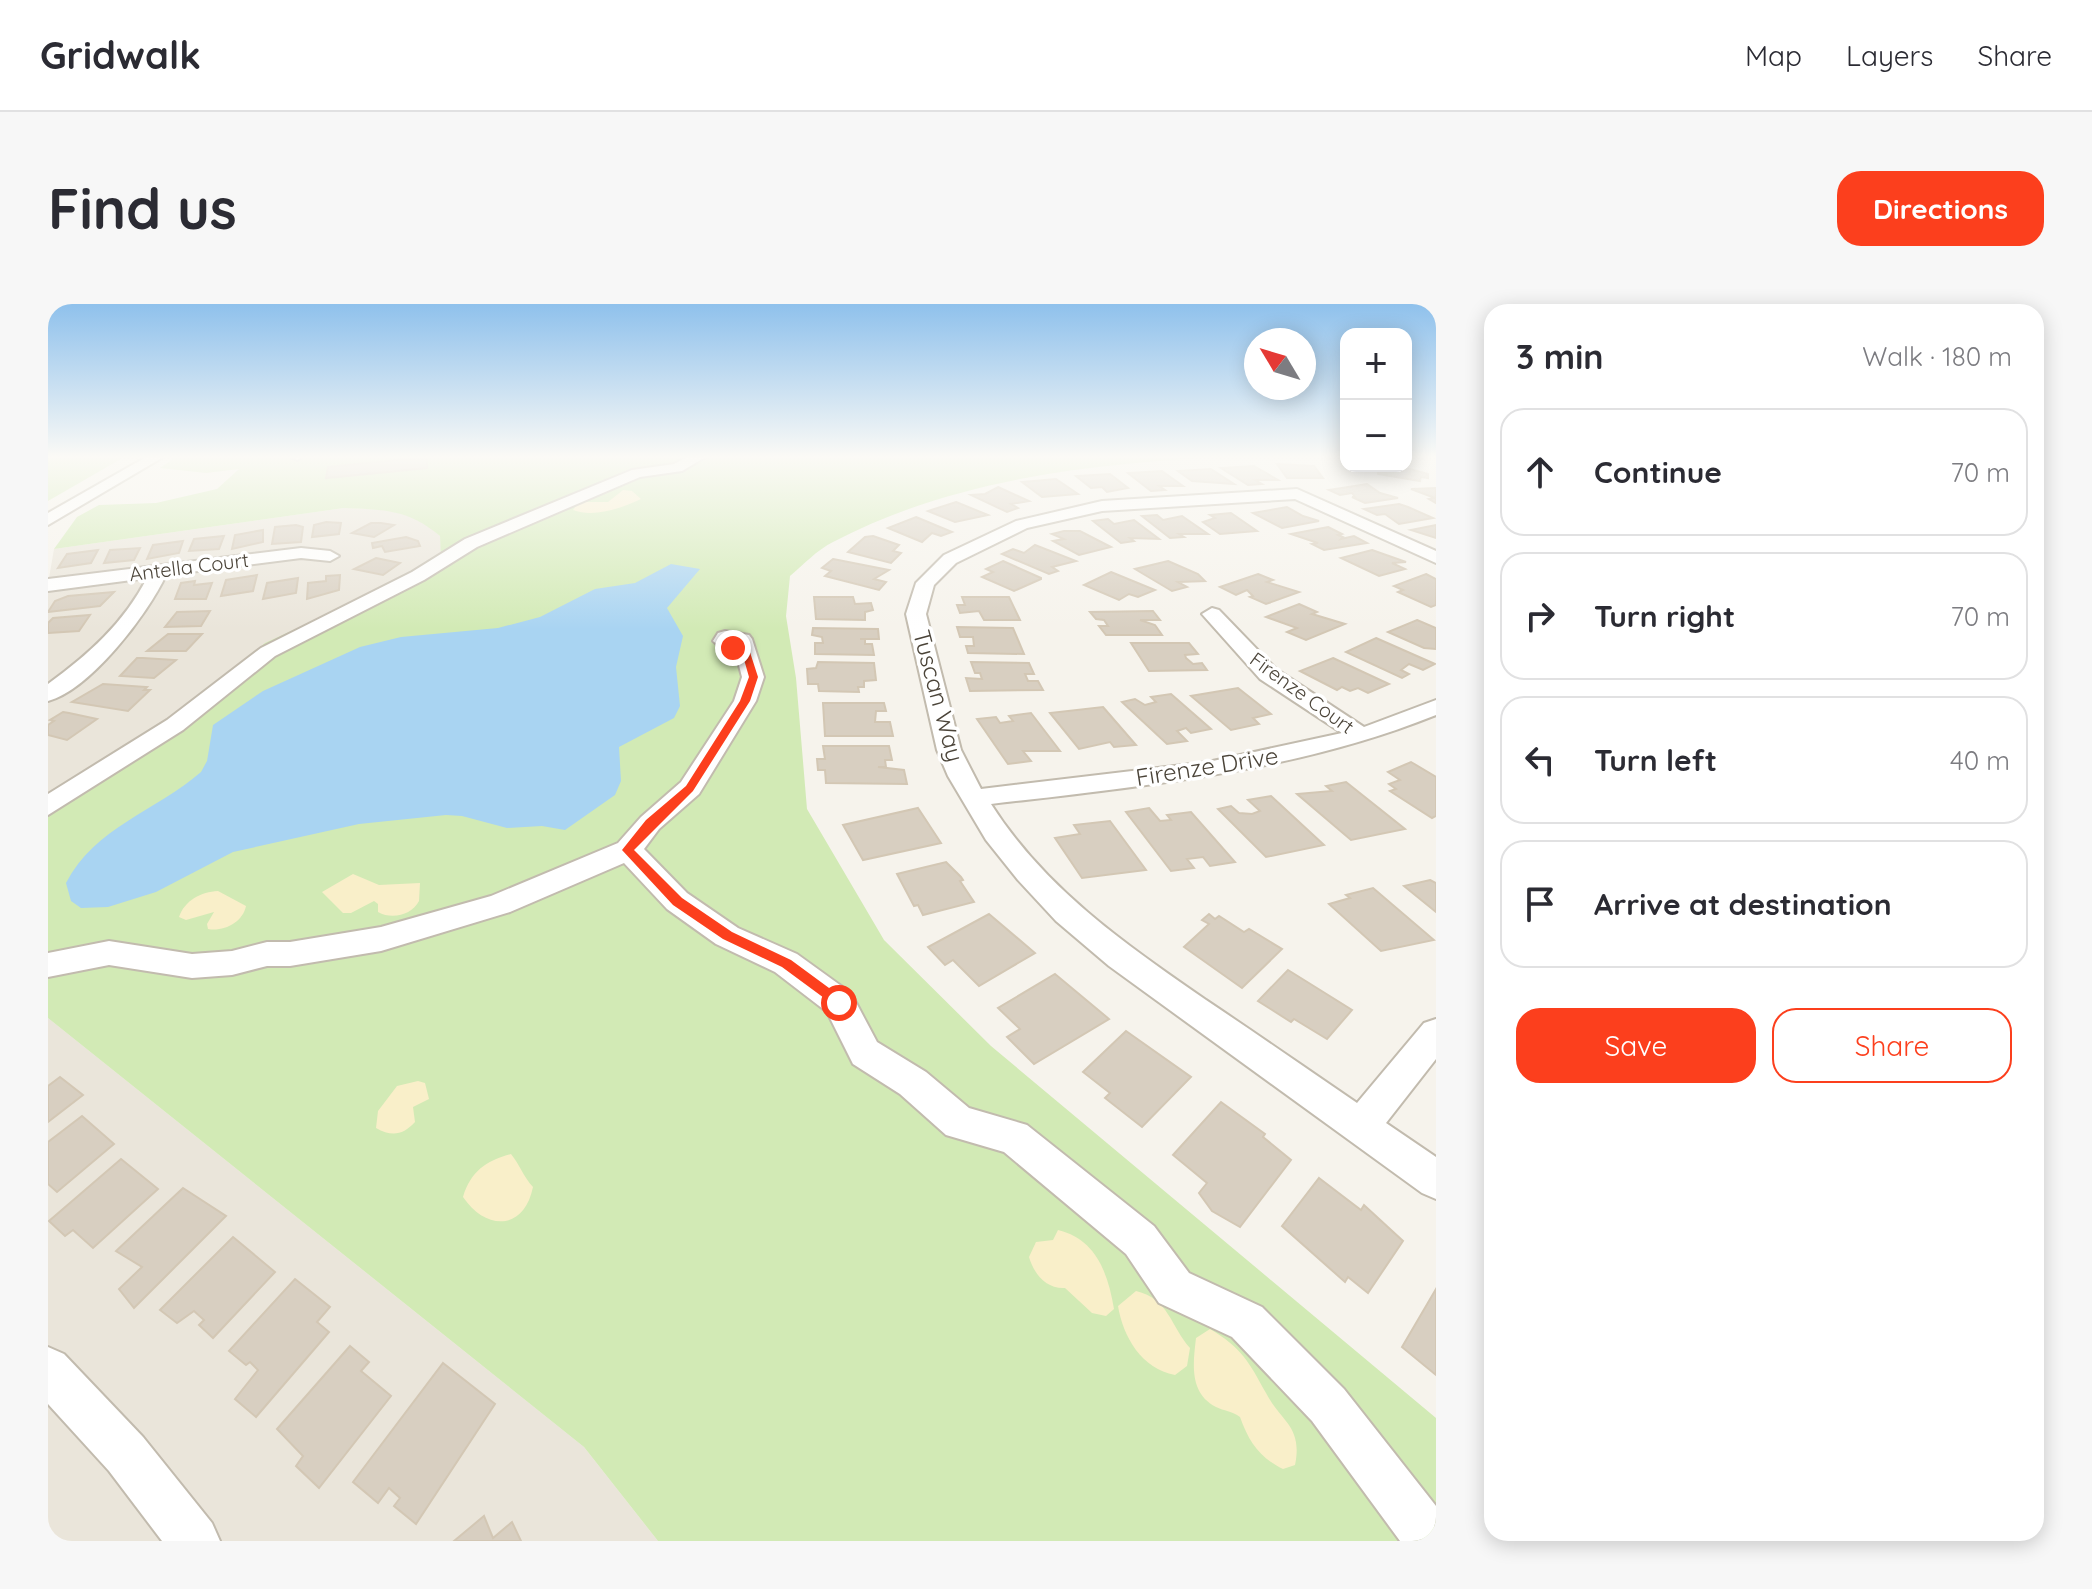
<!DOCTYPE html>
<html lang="en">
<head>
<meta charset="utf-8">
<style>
  :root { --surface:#fff; --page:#f7f7f7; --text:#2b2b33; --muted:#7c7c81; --line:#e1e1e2; --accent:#fc3f1d }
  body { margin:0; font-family:Quicksand,sans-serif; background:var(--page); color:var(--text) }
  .controls { position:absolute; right:24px; top:24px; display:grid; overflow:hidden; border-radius:16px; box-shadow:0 4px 20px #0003 }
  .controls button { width:72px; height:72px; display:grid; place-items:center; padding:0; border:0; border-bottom:2px solid var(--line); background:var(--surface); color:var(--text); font:40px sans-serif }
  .compass { position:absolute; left:1196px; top:24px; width:72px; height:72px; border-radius:50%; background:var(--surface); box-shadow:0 4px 20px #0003; rotate:308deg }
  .stop { position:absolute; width:24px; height:24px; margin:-18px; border:6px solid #fc3f1d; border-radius:50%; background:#fff }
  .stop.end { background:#fc3f1d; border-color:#fff; box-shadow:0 2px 8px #0008 }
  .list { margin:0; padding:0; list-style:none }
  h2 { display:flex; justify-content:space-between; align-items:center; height:104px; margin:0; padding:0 32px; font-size:34px }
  h2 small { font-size:26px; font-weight:400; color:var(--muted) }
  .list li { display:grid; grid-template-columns:52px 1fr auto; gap:24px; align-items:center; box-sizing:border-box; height:128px; margin:0 16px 16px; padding:0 16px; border:2px solid var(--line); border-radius:24px }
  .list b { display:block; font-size:30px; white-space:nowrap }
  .list em { font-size:26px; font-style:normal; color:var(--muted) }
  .actions { display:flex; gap:16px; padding:24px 32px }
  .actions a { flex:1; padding:18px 0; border:2px solid var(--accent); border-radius:24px; text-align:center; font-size:28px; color:var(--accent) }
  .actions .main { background:var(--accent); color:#fff }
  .icon { flex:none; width:44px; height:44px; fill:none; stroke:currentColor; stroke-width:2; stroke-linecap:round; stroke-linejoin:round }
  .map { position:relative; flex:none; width:1388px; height:1237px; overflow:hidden; border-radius:24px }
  header { display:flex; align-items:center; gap:48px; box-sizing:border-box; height:112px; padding:0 40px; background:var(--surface); border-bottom:2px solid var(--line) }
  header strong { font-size:38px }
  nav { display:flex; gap:44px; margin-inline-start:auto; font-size:28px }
  .intro { display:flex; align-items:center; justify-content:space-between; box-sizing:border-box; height:192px; padding:0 48px }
  h1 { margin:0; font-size:56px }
  .button { padding:20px 36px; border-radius:24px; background:var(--accent); color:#fff; font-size:28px; font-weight:700 }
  main { display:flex; gap:48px; padding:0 48px }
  aside { flex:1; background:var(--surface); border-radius:24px; box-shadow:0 4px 20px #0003 }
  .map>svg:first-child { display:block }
  .residential { fill:#eae5da }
  .green { fill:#d2eab5 }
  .sand { fill:#f9efc9 }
  .water { fill:#a9d4f2 }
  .building { fill:#d8cfc1; stroke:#d3c7b4; stroke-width:2 }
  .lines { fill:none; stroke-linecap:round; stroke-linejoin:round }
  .minor-casing { stroke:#c2bbae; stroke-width:4 }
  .minor { fill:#fff; fill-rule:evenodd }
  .route { fill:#fc3f1d }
  .labels { text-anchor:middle; stroke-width:7; stroke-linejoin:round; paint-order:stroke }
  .far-street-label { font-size:20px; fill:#4b4439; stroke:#fff }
  .street-label { font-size:24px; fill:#4b4439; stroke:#fff }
</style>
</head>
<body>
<header>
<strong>Gridwalk</strong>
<nav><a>Map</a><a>Layers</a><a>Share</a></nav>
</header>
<div class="intro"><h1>Find us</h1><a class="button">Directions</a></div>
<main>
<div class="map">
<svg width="1388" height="1237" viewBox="0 0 1388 1237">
  <rect width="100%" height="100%" fill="#f6f3ec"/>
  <g class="residential">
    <polygon points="296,204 338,206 370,213 392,232 394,253 154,393 0,499 0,280 6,245"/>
    <polygon points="0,714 536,1143 610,1237 0,1237"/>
  </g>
  <g class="green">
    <polygon points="0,152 78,152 0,197"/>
    <path d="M 129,152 L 1188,152 C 1050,159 909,173 785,238 C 769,246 755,261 742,272 L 738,312 L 748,374 L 759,505 L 836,636 L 943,742 L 1388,1114 L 1388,1237 L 610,1237 L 536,1143 L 0,714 L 0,499 L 154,393 L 217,339 L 370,269 L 393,253 L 392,232 C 360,205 337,206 296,204 L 6,245 L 29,213 L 51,201 L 108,199 L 169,185 L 191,165 L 158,169 L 112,164 Z"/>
  </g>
  <g class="sand">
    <path d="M 575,186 L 584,187 L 593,195 C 574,204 546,214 525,206 L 531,198 L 560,198 Z"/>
    <path d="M 305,570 L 331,581 L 372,579 L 371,597 C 364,611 344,616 330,608 L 330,600 L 326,597 L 303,609 L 295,609 L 274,588 Z"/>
    <path d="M 170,587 L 198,602 C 195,618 176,628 160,625 L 159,620 L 166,608 L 138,616 L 131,613 C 137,596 153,588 170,587 Z"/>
    <path d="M 370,777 L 377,779 L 381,795 L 365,803 L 367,818 C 355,831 344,833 328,824 L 330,807 L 349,782 Z"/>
    <path d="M 463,850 C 472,861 475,872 485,883 C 476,927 438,927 415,893 C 423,867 438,857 463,850 Z"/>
    <path d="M 1010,926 C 1048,935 1060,969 1066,1005 L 1058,1012 L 1044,1009 L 1017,984 C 998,985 986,970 981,953 L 988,938 L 1005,936 Z"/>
    <path d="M 1088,987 C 1121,995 1122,1021 1142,1044 L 1139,1062 L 1127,1071 C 1094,1065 1075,1033 1070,1002 Z"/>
    <path d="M 1162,1025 C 1194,1044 1201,1058 1218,1089 C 1233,1118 1255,1122 1247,1161 L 1235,1165 C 1211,1153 1201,1138 1192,1113 C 1184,1107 1176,1107 1168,1103 C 1141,1089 1145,1060 1148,1034 Z"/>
  </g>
  <path class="water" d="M 623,260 L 652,265 L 619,304 L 635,332 L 628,363 L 632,402 L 626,414 L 571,443 L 573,477 L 567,491 L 517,526 L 494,522 L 459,524 L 414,512 L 398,511 L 311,520 L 185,548 L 108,588 L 60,603 L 33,604 L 23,597 L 18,579 C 47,523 108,507 153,468 L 159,457 L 165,421 L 215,387 L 312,343 L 353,333 L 450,324 L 492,313 L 547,285 L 587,279 Z"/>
  <g class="building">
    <polygon points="379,153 379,164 278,174 280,163"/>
    <polygon points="1229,160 1266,162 1275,174 1239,174"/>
    <polygon points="1206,162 1230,176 1207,176 1214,180 1200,181 1173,164"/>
    <polygon points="1351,162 1380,170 1380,174 1373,173 1372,177 1330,170 1330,162"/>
    <polygon points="1163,165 1186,180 1144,177 1130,167"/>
    <polygon points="1114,167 1135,182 1111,182 1117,186 1103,187 1080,169"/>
    <polygon points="1062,170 1080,184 1059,188 1054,183 1043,184 1028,172"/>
    <polygon points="1008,175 1030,190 994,193 974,178"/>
    <polygon points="1319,180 1332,189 1350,194 1317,199 1304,193 1307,193 1304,189 1292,191 1281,186"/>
    <polygon points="950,183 981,197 963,200 970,204 959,208 923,191 937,190"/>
    <polygon points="1388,184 1388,199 1381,195 1387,194 1363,185"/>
    <polygon points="908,198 940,211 907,218 880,207"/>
    <polygon points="1351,200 1360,203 1385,214 1351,220 1337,210 1329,211 1316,205"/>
    <polygon points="1239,203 1255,212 1271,217 1234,224 1205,209"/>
    <polygon points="1183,209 1209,227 1172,230 1155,218 1167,214 1162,211"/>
    <polygon points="1109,211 1115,216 1134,212 1160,230 1131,230 1136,233 1122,234 1094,212"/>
    <polygon points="868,213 904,228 893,232 884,229 874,238 840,224"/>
    <polygon points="1060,215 1066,220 1086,216 1111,235 1082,234 1086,237 1073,239 1045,217"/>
    <polygon points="278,218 293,219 291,230 264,233 266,221"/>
    <polygon points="323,219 333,219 346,221 326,233 304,229"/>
    <polygon points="248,221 255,223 253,238 224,240 227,223"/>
    <polygon points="1388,221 1388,234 1363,226"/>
    <polygon points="1280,223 1294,230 1290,231 1295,233 1293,235 1306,232 1319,239 1276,246 1264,240 1270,239 1243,230"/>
    <polygon points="215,226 215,238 184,245 187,231"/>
    <polygon points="1016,227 1032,227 1063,243 1031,251 1005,237 1016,235 1004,230"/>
    <polygon points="176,232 171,245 141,247 146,235"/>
    <polygon points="825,232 851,241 845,247 853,249 843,259 800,248 817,233"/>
    <polygon points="358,233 370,237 372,242 337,248 334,242 325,244 324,239"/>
    <polygon points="135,237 131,249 99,255 105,241"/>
    <polygon points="987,241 1028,257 1004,263 1010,267 1001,270 954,250 965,245 976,249"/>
    <polygon points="92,244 86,256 56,259 62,246"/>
    <polygon points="50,246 43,259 10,264 19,250"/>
    <polygon points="1324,246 1358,258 1344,259 1357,265 1331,272 1293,254"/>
    <polygon points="328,254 352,259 335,271 306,265"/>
    <polygon points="785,255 841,266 826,275 838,278 831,286 777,272 783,267 774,264"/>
    <polygon points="955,257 993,274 993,275 966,287 934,273 945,268 938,265"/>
    <polygon points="1120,257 1150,270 1157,277 1130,278 1139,283 1124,287 1087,265"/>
    <polygon points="1063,268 1107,286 1090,293 1081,290 1071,296 1036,281"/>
    <polygon points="1210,270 1225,276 1219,278 1251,288 1218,300 1202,293 1205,292 1199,286 1188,291 1172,283"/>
    <polygon points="1378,270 1388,275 1388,301 1383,303 1350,288 1355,286 1346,282"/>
    <polygon points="209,271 205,287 173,292 178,276"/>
    <polygon points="292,271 291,286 259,295 260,279 278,277 278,272"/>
    <polygon points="250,274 248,289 215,295 219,279"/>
    <polygon points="147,277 146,281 164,279 158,295 127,295 133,279"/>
    <polygon points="66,288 52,302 0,308 7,297 20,292"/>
    <polygon points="766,293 805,293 807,300 823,299 825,306 817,308 817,316 768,315"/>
    <polygon points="914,293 961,293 972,316 936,316 931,307 912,309 909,301 917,301"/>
    <polygon points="1251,300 1269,308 1264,310 1297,320 1258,336 1239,328 1249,324 1218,313"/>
    <polygon points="162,307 153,322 117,323 129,308"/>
    <polygon points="1105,307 1112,316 1092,316 1107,321 1114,331 1058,331 1051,322 1060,322 1056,316 1048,315 1042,308"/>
    <polygon points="42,311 31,327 0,329 0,319 5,314"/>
    <polygon points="1369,316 1388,324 1388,345 1376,344 1340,328"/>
    <polygon points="909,323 965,324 976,350 920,349 918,342 926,342 925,333 912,333"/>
    <polygon points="765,324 830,325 831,335 812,335 817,335 817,340 824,340 826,351 767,350 767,339 775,339 774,333 764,331"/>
    <polygon points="120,330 154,330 138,347 99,347"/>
    <polygon points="1328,334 1387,360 1375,366 1361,360 1353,366 1361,370 1354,374 1298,348"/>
    <polygon points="1083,339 1141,339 1150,350 1137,351 1138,354 1145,360 1154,359 1159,366 1101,367"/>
    <polygon points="89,354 95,354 128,356 106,374 72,372"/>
    <polygon points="1285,354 1341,380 1320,389 1310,384 1302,387 1294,383 1289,386 1252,367"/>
    <polygon points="770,358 826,359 828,376 816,377 816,383 810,383 811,388 771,387 770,380 760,380 759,365 768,364"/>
    <polygon points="923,358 981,359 986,370 977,370 980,377 990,377 995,386 922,387 918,374 934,375 932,369 927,369"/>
    <polygon points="55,380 99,383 96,386 102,386 80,407 24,398"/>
    <polygon points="1190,384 1223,410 1205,414 1211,420 1183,426 1143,392"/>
    <polygon points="1123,390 1163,425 1143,429 1138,424 1129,427 1139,437 1119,440 1074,398 1087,395 1097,401 1108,398 1103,393"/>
    <polygon points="775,399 836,399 838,407 828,407 827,418 842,418 845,432 777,432"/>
    <polygon points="1055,403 1088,441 1066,443 1062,438 1031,445 1002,409"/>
    <polygon points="15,408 21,409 49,415 19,436 0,431 0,421 6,417 2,416"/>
    <polygon points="983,409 1012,447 975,447 983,457 960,460 929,415 948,413 952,419 965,417 961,412"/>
    <polygon points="775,442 841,442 844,456 837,456 838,463 830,463 856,466 859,480 778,479 777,466 770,466 769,455 777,455"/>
    <polygon points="1363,458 1388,473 1388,512 1384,514 1342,487 1348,485 1341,480 1352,476 1340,468"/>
    <polygon points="1298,478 1357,525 1303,536 1249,490 1284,487 1278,482"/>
    <polygon points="1223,492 1276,541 1218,553 1170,505 1183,502 1191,509 1204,510 1212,507 1200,496"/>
    <polygon points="870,504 893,539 815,556 795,521"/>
    <polygon points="1101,504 1112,517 1123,516 1119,511 1143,508 1187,558 1162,562 1155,553 1139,555 1146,564 1123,567 1078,508"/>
    <polygon points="1062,517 1098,566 1034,574 1007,534 1032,530 1026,521"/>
    <polygon points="898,558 913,573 915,576 912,577 926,598 875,611 870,601 866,602 849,570"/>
    <polygon points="1382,576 1388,579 1388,608 1356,582"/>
    <polygon points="1325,584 1386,636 1333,647 1281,600 1302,594 1298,591"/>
    <polygon points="941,610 987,649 931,682 905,656 897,661 880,643"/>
    <polygon points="1161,610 1167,615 1171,612 1196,628 1201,625 1234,645 1194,684 1136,643 1161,620 1154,616"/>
    <polygon points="1240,666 1304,706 1279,735 1246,715 1243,718 1210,697"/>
    <polygon points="1007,670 1061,715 986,760 959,733 972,725 950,704"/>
    <polygon points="1078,727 1143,773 1094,823 1057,794 1062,789 1035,768"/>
    <polygon points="12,773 35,791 0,818 0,782"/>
    <polygon points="1173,798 1217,830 1215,833 1243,856 1192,923 1164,907 1151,889 1159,879 1125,851"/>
    <polygon points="34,812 66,840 9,888 0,880 0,838"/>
    <polygon points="73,855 110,885 45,944 25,926 17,932 1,917"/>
    <polygon points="1271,874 1313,906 1316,901 1355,937 1320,989 1300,973 1297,978 1234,922"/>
    <polygon points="135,884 178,912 86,1004 71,985 94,963 68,947"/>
    <polygon points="185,933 227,968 165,1034 151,1021 156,1016 146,1007 129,1019 112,1006"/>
    <polygon points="247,975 282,1003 269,1018 281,1028 208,1113 187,1095 210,1066 202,1058 198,1061 181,1047"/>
    <polygon points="1388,985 1388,1071 1354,1043"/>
    <polygon points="302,1042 321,1058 313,1067 343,1092 271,1184 248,1162 255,1152 229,1125"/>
    <polygon points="395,1059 447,1100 368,1220 346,1202 352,1194 341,1184 330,1199 305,1178"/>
    <polygon points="436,1212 445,1234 464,1218 473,1237 406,1237"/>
  </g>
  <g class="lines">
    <g class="minor-casing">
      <g id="minor">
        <polygon points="100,152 117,152 0,221 0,209"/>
        <polygon points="241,152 256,152 249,156"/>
        <polygon points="641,152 659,152 634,167 592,173 429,243 376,276 227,352 135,426 0,511 0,490 119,416 213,344 364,268 417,235 584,166 626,160"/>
        <path d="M 1249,185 L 1388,247 L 1388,259 L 1247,195 L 1054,207 L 979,224 L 908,259 L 886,281 L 878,310 L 913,446 L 933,485 L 1160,458 L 1294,429 L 1212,375 L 1154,310 L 1164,304 L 1171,306 L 1228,365 L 1316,423 L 1388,396 L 1388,411 C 1246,468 1095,482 943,500 C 997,585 1077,640 1158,696 C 1209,730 1259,765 1309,799 L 1376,719 L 1388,715 L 1388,755 L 1338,819 L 1388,853 L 1388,895 L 1374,889 L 1061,662 L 1008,617 L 970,576 L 938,536 L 900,472 L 889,446 L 858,310 L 868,279 L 896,251 L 968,217 L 1054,197 Z"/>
        <path d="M 253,244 L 282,247 L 291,252 L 282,257 L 253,254 L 118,271 C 100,310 42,386 0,397 L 0,380 C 40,351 76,319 99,274 L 0,287 L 0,275 Z"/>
        <polygon points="677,327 701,331 704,335 716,373 708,397 651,490 611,525 596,545 639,589 690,624 749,650 803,689 829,738 878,768 921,804 979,821 1106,922 1141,969 1214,1003 1296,1085 1388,1202 1388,1237 1352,1237 1264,1117 1184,1033 1111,999 1078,950 956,848 898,831 852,790 805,760 779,708 727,668 668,640 619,605 576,559 462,608 333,647 242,662 219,662 184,671 144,674 61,661 0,673 0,649 61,637 144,650 184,647 219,638 242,638 333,623 443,592 570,539 593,513 633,478 686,397 694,373 688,350 678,348 665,337 670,329"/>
        <polygon points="0,1043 16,1050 95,1133 164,1219 172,1237 114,1237 61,1167 0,1100"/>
      </g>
    </g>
    <use href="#minor" class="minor"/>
  </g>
  <linearGradient id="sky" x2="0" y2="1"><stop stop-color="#8fc1ec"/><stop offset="0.47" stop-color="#fbfaf6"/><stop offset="1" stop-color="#fbfaf6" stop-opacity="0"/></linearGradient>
  <rect width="1388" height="325" fill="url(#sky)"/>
  <polygon class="route" points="696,339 700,342 710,373 702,397 645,487 586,546 634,594 684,628 743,656 796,695 798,699 791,705 734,663 675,635 625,601 574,546 598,516 638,482 692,397 701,373 693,345 680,344"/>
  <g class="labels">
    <g class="far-street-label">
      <text transform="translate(141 263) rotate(-7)" y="7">Antella Court</text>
      <text transform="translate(1254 389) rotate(36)" y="7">Firenze Court</text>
    </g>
    <g class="street-label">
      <text transform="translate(890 392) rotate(75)" y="8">Tuscan Way</text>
      <text transform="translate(1159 463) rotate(-9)" y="8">Firenze Drive</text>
    </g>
  </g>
</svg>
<div class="controls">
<button>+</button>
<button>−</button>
</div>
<svg class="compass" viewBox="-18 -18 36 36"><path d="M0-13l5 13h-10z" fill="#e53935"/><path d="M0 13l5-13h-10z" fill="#7c7c81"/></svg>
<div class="stop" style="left:791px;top:699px"></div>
<div class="stop end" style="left:685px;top:344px"></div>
</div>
<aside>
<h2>3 min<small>Walk · 180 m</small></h2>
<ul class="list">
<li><svg class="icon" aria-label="ahead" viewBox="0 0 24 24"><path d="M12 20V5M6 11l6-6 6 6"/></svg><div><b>Continue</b></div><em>70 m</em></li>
<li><svg class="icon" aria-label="right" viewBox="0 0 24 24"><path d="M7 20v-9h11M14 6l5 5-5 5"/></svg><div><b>Turn right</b></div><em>70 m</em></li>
<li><svg class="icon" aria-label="left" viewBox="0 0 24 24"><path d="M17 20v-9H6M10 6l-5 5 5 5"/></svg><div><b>Turn left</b></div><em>40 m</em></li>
<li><svg class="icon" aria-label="arrive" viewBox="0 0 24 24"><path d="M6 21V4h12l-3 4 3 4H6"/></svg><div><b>Arrive at destination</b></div></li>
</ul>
<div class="actions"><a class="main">Save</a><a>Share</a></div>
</aside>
</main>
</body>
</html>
